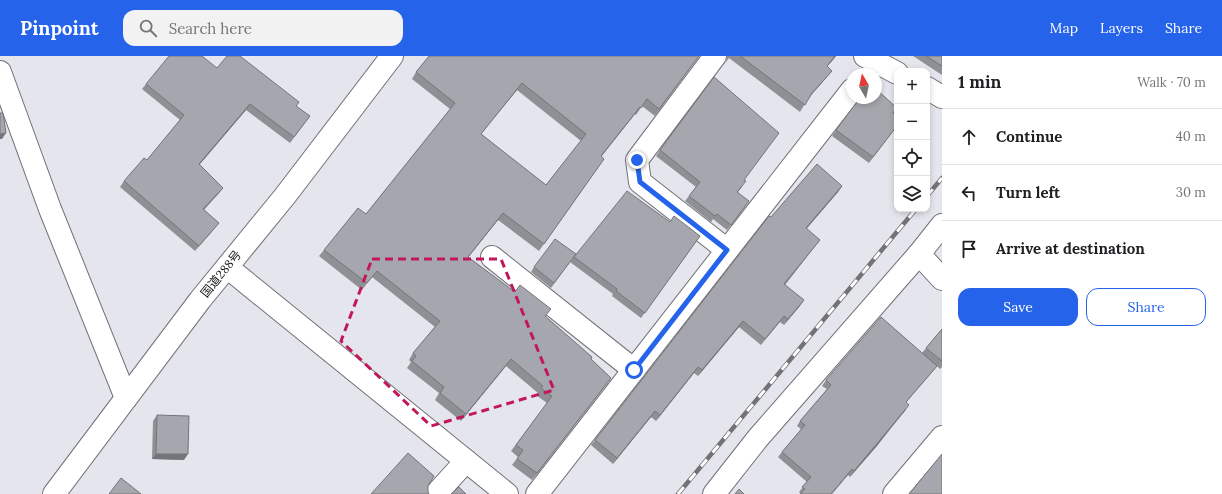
<!DOCTYPE html>
<html lang="en">
<head>
<meta charset="utf-8">
<style>
  :root { --surface:#fff; --page:#f2f2f2; --text:#202124; --muted:#757577; --line:#e0e0e0; --accent:#2563eb }
  body { margin:0; font-family:Lora,"Noto Sans JP",serif; background:var(--page); color:var(--text) }
  .controls { position:absolute; right:12px; top:12px; display:grid; overflow:hidden; border-radius:8px; box-shadow:0 2px 6px #0003 }
  .controls button { width:36px; height:36px; display:grid; place-items:center; padding:0; border:0; border-bottom:1px solid var(--line); background:var(--surface); color:var(--text); font:20px sans-serif }
  .compass { position:absolute; left:846px; top:12px; width:36px; height:36px; border-radius:50%; background:var(--surface); box-shadow:0 2px 6px #0003; rotate:351deg }
  .stop { position:absolute; width:12px; height:12px; margin:-9px; border:3px solid #2563eb; border-radius:50%; background:#fff }
  .stop.end { background:#2563eb; border-color:#fff; box-shadow:0 1px 4px #0008 }
  .list { margin:0; padding:0; list-style:none }
  h2 { display:flex; justify-content:space-between; align-items:center; height:52px; margin:0; padding:0 16px; font-size:17px }
  h2 small { font-size:13px; font-weight:400; color:var(--muted) }
  .list li { display:grid; grid-template-columns:26px 1fr auto; gap:12px; align-items:center; box-sizing:border-box; height:56px; padding:0 16px; border-top:1px solid var(--line) }
  .list b { display:block; font-size:15px; white-space:nowrap }
  .list em { font-size:13px; font-style:normal; color:var(--muted) }
  .actions { display:flex; gap:8px; padding:12px 16px }
  .actions a { flex:1; padding:9px 0; border:1px solid var(--accent); border-radius:12px; text-align:center; font-size:14px; color:var(--accent) }
  .actions .main { background:var(--accent); color:#fff }
  .icon { flex:none; width:22px; height:22px; fill:none; stroke:currentColor; stroke-width:2; stroke-linecap:round; stroke-linejoin:round }
  .map { position:relative; flex:none; width:942px; height:438px; overflow:hidden }
  header { display:flex; align-items:center; gap:24px; box-sizing:border-box; height:56px; padding:0 20px; background:var(--accent); color:#fff }
  header strong { font-size:19px }
  nav { display:flex; gap:22px; margin-inline-start:auto; font-size:14px }
  .search { width:280px; height:36px; background:var(--page); display:flex; align-items:center; gap:10px; box-sizing:border-box; padding:0 14px; border-radius:12px; color:var(--muted); font-size:15px }
  main { display:flex }
  aside { flex:1; background:var(--surface) }
  .map>svg:first-child { display:block }
  .lines { fill:none; stroke-linecap:round; stroke-linejoin:round }
  .street-casing { stroke:#707077; stroke-width:24 }
  .secondary-casing { stroke:#707077; stroke-width:24 }
  .highway-casing { stroke:#707077; stroke-width:24 }
  .street { stroke:#fff; stroke-width:22 }
  .secondary { stroke:#fff; stroke-width:22 }
  .highway { stroke:#fff; stroke-width:22 }
  .rail-casing { stroke:#727277; stroke-width:4.5 }
  .rail { stroke:#fff; stroke-width:3; stroke-dasharray:9; stroke-linecap:butt }
  .wall { fill:#8f9096; fill-rule:evenodd }
  .shaded-wall { fill:#74757a }
  .building { fill:#a6a7ae; stroke:#74757a; fill-rule:evenodd }
  .route { stroke:#2563eb; stroke-width:5 }
  .marked { fill:none; stroke:#c2185b; stroke-width:3; stroke-dasharray:8 5; stroke-linejoin:round }
  .labels { text-anchor:middle; stroke-width:4; stroke-linejoin:round; paint-order:stroke }
  .street-label { font-size:12px; fill:#161619; stroke:#fff }
</style>
</head>
<body>
<header>
<strong>Pinpoint</strong>
<div class="search"><svg class="icon" aria-label="search" viewBox="0 0 24 24"><circle cx="10" cy="10" r="6"/><path d="M15 15l6 6"/></svg>Search here</div>
<nav><a>Map</a><a>Layers</a><a>Share</a></nav>
</header>
<main>
<div class="map">
<svg width="942" height="438" viewBox="0 0 942 438">
  <rect width="100%" height="100%" fill="#e5e5ed"/>
  <g class="lines">
    <g class="street-casing">
      <g id="street">
        <polyline points="715,0 637,104 640,126 727,194"/>
        <polyline points="865,0 897,17"/>
        <polyline points="927,32 942,41"/>
        <polyline points="919,198 942,223"/>
        <polyline points="492,201 634,314"/>
        <polyline points="227,211 507,438"/>
        <polyline points="436,438 466,405"/>
        <polyline points="537,438 852,34"/>
        <polyline points="714,438 758,382 919,198 942,169"/>
        <polyline points="894,438 942,381"/>
      </g>
    </g>
    <g class="secondary-casing">
      <polyline id="secondary" points="0,16 50,153 126,342"/>
    </g>
    <g class="highway-casing">
      <polyline id="highway" points="54,438 200,244 285,140 392,0"/>
    </g>
    <use href="#street" class="street"/>
    <use href="#secondary" class="secondary"/>
    <use href="#highway" class="highway"/>
    <g class="rail-casing">
      <g id="rail">
        <polyline points="927,140 942,122"/>
        <polyline points="678,438 916,153"/>
      </g>
    </g>
    <use href="#rail" class="rail"/>
  </g>
  <g class="wall">
    <path d="M 699,0 L 655,60 L 642,50 L 636,59 L 635,58 L 601,101 L 604,103 L 539,195 L 498,164 L 468,201 L 546,261 L 611,322 L 532,424 L 512,409 L 518,401 L 511,395 L 547,347 L 536,339 L 538,337 L 506,310 L 461,365 L 435,344 L 439,337 L 407,312 L 411,306 L 409,304 L 413,297 L 435,271 L 372,221 L 362,234 L 319,200 L 324,194 L 366,158 L 450,53 L 412,23 L 416,16 ZM 517,34 L 581,85 L 546,129 L 481,78 Z"/>
    <polygon points="727,0 836,0 827,10 827,21 809,41 800,56 729,2 725,7"/>
    <polygon points="913,0 942,0 942,19"/>
    <polygon points="217,12 296,50 310,60 290,87 246,54 199,109 219,137 204,154 219,167 215,172 195,195 120,131 124,125 147,104 180,64 142,33 146,28"/>
    <polygon points="893,57 897,60 897,70 869,107 832,80 836,74"/>
    <polygon points="660,94 744,124 742,131 738,136 745,151 727,174 713,163 711,166 685,145 696,131 656,100"/>
    <polygon points="842,130 838,136 806,173 820,184 785,229 804,244 784,269 780,266 761,289 739,271 698,320 694,317 656,365 651,361 613,408 591,389 771,161"/>
    <polygon points="670,166 700,180 641,262 612,240 613,238 570,206 574,201"/>
    <polygon points="576,198 551,232 531,216 534,211"/>
    <polygon points="942,273 942,311 940,313 937,310 933,315 906,346 906,354 850,421 848,419 801,438 799,436 807,426 778,401 782,396 801,373 797,370 800,365 827,333 822,330 826,324 922,297 926,292"/>
    <polygon points="157,359 184,404 152,403 153,365"/>
  </g>
  <g class="shaded-wall">
    <polygon points="835,0 836,0 833,4 822,16 827,10"/>
    <polygon points="832,15 827,21 807,44 812,37"/>
    <polygon points="522,27 517,34 476,84 481,78"/>
    <polygon points="250,48 246,54 195,114 199,108"/>
    <polygon points="640,51 635,58 596,107 601,100"/>
    <polygon points="6,77 2,83 0,83 0,78"/>
    <polygon points="842,130 838,136 802,178 806,172"/>
    <polygon points="223,132 219,137 199,158 203,153"/>
    <polygon points="503,157 498,164 463,208 468,201"/>
    <polygon points="820,184 780,234 784,228"/>
    <polygon points="804,244 800,250 784,269 788,263"/>
    <polygon points="743,265 739,271 698,320 702,314"/>
    <polygon points="511,303 506,310 461,365 466,358"/>
    <polygon points="937,310 933,315 902,351 906,346"/>
    <polygon points="698,311 694,317 656,365 660,359"/>
    <polygon points="611,322 606,329 532,424 537,417"/>
    <polygon points="909,349 877,390 850,421 854,415"/>
    <polygon points="655,355 651,361 613,408 617,402"/>
    <polygon points="156,398 188,398 184,404 152,403"/>
    <polygon points="852,413 848,419 832,438 831,438"/>
  </g>
  <g class="building">
    <polygon points="169,0 202,0 217,12 227,0 240,0 299,46 296,50 310,60 294,81 250,48 199,108 223,132 203,153 219,167 199,190 124,125 144,102 147,104 184,59 146,28"/>
    <path d="M 429,0 L 699,0 L 659,53 L 647,43 L 641,52 L 640,51 L 601,100 L 604,103 L 544,188 L 503,157 L 468,201 L 515,236 L 520,229 L 551,253 L 545,260 L 592,301 L 591,303 L 611,322 L 537,417 L 517,403 L 523,394 L 516,389 L 552,340 L 541,332 L 543,330 L 511,303 L 466,358 L 440,337 L 444,331 L 412,305 L 416,300 L 413,297 L 440,265 L 377,215 L 367,227 L 324,194 L 358,152 L 366,158 L 455,47 L 416,16 ZM 522,27 L 586,78 L 546,129 L 481,78 Z"/>
    <polygon points="740,0 835,0 827,10 832,15 812,37 805,49"/>
    <polygon points="926,0 942,0 942,10"/>
    <polygon points="714,21 779,77 744,124 746,125 737,136 749,145 731,169 717,158 715,160 689,140 700,126 660,94"/>
    <polygon points="876,33 897,52 893,57 897,60 897,70 873,101 836,74 860,42 876,42"/>
    <polygon points="0,57 3,57 6,77 0,78"/>
    <polygon points="817,108 842,130 806,172 820,184 784,228 804,244 788,263 784,260 765,283 743,265 702,314 698,311 660,359 655,355 617,402 595,384 769,160 771,161"/>
    <polygon points="627,135 670,166 674,160 700,180 645,257 616,235 617,233 574,201"/>
    <polygon points="555,183 576,198 554,227 534,211"/>
    <polygon points="881,261 937,310 906,346 909,349 880,384 854,415 852,413 831,438 800,438 805,433 802,431 811,421 782,396 805,369 800,365 831,329 826,324"/>
    <polygon points="942,273 942,305 926,292"/>
    <polygon points="157,359 189,360 188,398 156,398"/>
    <polygon points="408,397 434,420 428,430 428,436 429,438 371,438"/>
    <polygon points="942,398 942,438 909,438"/>
    <polygon points="121,422 141,438 109,438"/>
    <polygon points="459,431 466,438 451,438"/>
    <polygon points="739,433 744,438 735,438"/>
  </g>
  <g class="lines">
    <polyline class="route" points="634,314 727,194 640,126 637,104"/>
  </g>
  <path class="marked" d="M 372,203 L 501,203 L 554,334 L 431,370 L 341,285 Z"/>
  <g class="labels">
    <g class="street-label">
      <text transform="translate(221 218) rotate(-51)" y="4">国道288号</text>
    </g>
  </g>
</svg>
<div class="controls">
<button>+</button>
<button>−</button>
<button><svg class="icon" aria-label="locate" viewBox="0 0 24 24"><circle cx="12" cy="12" r="6"/><path d="M12 2v4M12 18v4M2 12h4M18 12h4"/></svg></button>
<button><svg class="icon" aria-label="layers" viewBox="0 0 24 24"><path d="M12 4l9 5-9 5-9-5zM3 14l9 5 9-5"/></svg></button>
</div>
<svg class="compass" viewBox="-18 -18 36 36"><path d="M0-13l5 13h-10z" fill="#e53935"/><path d="M0 13l5-13h-10z" fill="#757577"/></svg>
<div class="stop" style="left:634px;top:314px"></div>
<div class="stop end" style="left:637px;top:104px"></div>
</div>
<aside>
<h2>1 min<small>Walk · 70 m</small></h2>
<ul class="list">
<li><svg class="icon" aria-label="ahead" viewBox="0 0 24 24"><path d="M12 20V5M6 11l6-6 6 6"/></svg><div><b>Continue</b></div><em>40 m</em></li>
<li><svg class="icon" aria-label="left" viewBox="0 0 24 24"><path d="M17 20v-9H6M10 6l-5 5 5 5"/></svg><div><b>Turn left</b></div><em>30 m</em></li>
<li><svg class="icon" aria-label="arrive" viewBox="0 0 24 24"><path d="M6 21V4h12l-3 4 3 4H6"/></svg><div><b>Arrive at destination</b></div></li>
</ul>
<div class="actions"><a class="main">Save</a><a>Share</a></div>
</aside>
</main>
</body>
</html>
